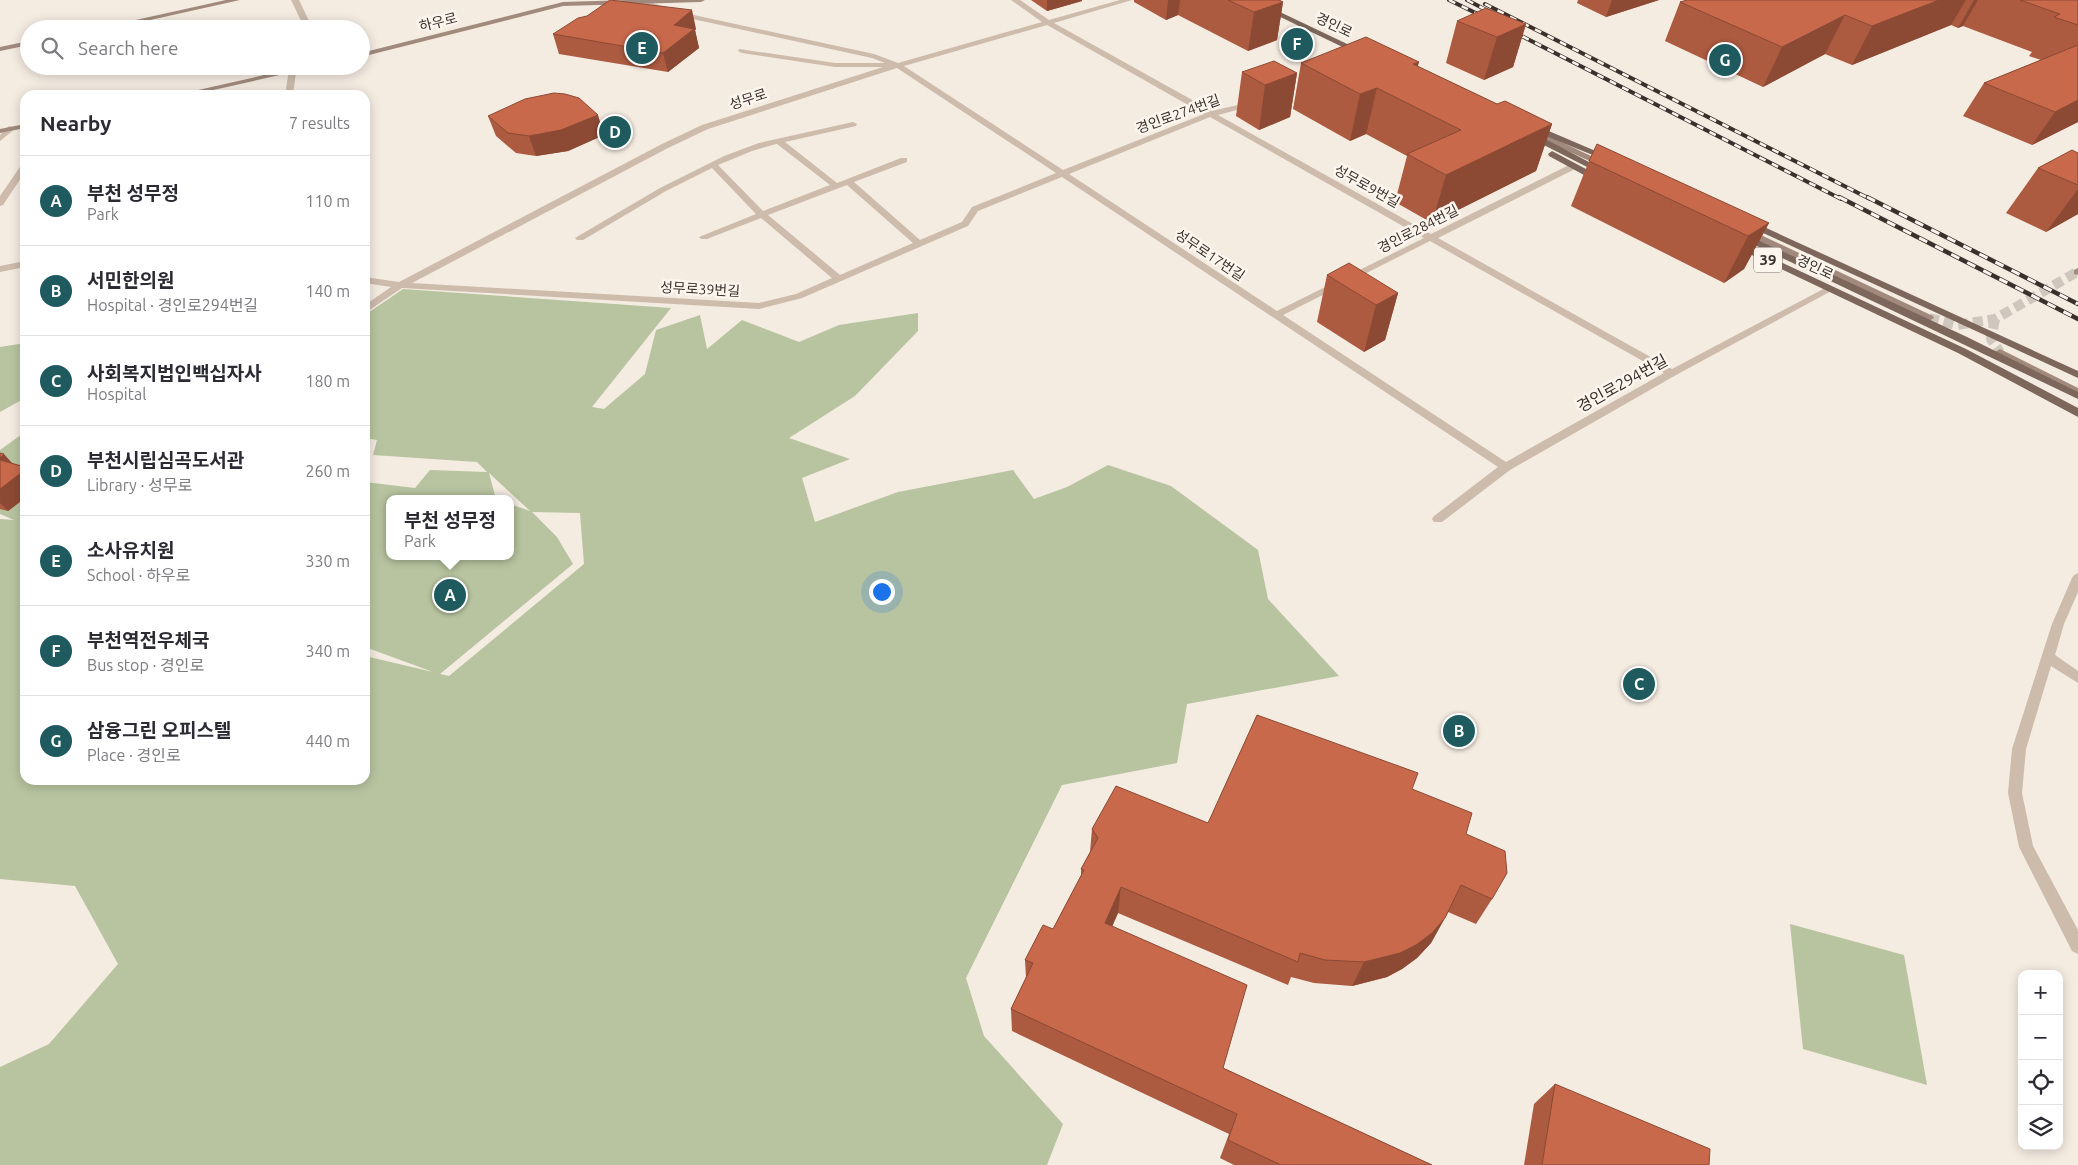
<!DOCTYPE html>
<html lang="en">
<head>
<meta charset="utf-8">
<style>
  :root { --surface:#fff; --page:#f7f7f7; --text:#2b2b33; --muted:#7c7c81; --line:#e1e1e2; --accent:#1f5a5e }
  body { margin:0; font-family:Ubuntu,"Noto Sans KR",sans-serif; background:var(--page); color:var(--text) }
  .controls { position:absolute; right:15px; bottom:15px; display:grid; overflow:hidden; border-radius:10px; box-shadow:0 2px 12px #0003 }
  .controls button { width:45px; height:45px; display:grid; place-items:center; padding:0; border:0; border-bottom:1px solid var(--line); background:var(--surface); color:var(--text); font:25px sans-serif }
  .you { position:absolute; left:881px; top:591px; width:18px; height:18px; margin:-12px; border:4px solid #fff; border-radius:50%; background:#1a73e8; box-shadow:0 0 0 8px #1a73e833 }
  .badge { display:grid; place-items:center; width:32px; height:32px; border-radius:50%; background:var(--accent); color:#fff; font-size:16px; font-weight:700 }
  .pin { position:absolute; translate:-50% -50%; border:2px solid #fff; box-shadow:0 1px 5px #0006 }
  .popup { position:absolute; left:386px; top:495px; width:128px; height:65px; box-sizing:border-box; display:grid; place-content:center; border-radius:10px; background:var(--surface); filter:drop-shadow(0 1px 4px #0005); font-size:16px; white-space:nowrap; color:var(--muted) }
  .popup b { font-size:19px; color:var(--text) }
  .popup::after { content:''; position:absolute; left:50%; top:100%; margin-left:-10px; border:10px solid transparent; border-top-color:var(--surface) }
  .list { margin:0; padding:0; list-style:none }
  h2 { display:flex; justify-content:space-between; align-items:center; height:65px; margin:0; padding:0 20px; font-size:21px }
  h2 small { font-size:16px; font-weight:400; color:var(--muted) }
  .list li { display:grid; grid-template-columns:32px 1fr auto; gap:15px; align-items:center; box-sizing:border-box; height:90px; padding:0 20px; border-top:1px solid var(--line) }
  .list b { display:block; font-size:19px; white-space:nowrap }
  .list p { margin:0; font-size:16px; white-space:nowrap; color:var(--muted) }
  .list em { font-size:16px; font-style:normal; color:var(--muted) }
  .icon { flex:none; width:28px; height:28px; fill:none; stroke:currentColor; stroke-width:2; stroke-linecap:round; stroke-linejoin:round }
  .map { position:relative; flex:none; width:2078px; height:1165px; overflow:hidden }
  .search { position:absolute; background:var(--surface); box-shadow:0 2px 12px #0003; left:20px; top:20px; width:350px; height:55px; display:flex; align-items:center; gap:12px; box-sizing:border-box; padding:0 18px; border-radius:28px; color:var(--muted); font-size:19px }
  .panel { position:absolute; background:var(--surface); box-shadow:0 2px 12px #0003; left:20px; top:90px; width:350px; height:695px; border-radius:15px }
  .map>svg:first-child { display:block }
  .green { fill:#b8c4a0; fill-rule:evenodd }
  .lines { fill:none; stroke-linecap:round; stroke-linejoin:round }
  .secondary-tunnel { stroke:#cfc6bd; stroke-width:10; stroke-dasharray:10 5; stroke-linecap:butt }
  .street { fill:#cdbbac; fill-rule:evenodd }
  .secondary { fill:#a18a7d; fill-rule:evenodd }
  .primary { fill:#7d675c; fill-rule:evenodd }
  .rail-far1-casing { stroke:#3b302b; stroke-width:4 }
  .rail-casing { stroke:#3b302b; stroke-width:4.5 }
  .rail-far1 { stroke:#fbf5ee; stroke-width:2.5; stroke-dasharray:7; stroke-linecap:butt }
  .rail { stroke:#fbf5ee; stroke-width:3; stroke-dasharray:9; stroke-linecap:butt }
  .wall { fill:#ac5a40 }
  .shaded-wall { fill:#8c4a34 }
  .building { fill:#c8694b; stroke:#8c4a34 }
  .labels { text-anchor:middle; stroke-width:5; stroke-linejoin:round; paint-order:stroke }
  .far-street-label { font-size:14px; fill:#3b302b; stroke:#fbf5ee }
  .shield { fill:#fbf5ee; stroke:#756b66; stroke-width:1 }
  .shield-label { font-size:15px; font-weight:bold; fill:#3b302b }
  .street-label { font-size:16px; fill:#3b302b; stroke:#fbf5ee }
</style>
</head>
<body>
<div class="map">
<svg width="2078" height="1165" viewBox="0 0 2078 1165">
  <rect width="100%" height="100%" fill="#f4ebe1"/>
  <g class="green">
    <path d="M 403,289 L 671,308 L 592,407 L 604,409 L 645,374 L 656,330 L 700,315 L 707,349 L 742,320 L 799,342 L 839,325 L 918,313 L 918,331 L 855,396 L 789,438 L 850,459 L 802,478 L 815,522 L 898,492 L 1013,470 L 1034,499 L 1067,487 L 1108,465 L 1171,486 L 1258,550 L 1268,599 L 1339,676 L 1187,704 L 1177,763 L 1062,785 L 966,978 L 984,1036 L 1063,1124 L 1047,1165 L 0,1165 L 0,1067 L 49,1044 L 118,964 L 75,886 L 0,879 L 0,519 L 14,520 L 0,514 L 0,450 L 25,432 L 25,780 L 365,780 L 365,656 L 433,672 L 365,647 L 365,482 L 415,488 L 430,470 L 487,472 L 477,462 L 373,455 L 377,440 L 365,438 L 365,315 ZM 489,473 L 530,511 L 510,504 L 510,556 L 390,556 L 390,499 L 496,499 ZM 532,512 L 580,513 L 584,564 L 449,676 L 440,674 L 573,564 L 557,537 Z"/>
    <polygon points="25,343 25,398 0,412 0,347"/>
    <polygon points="1790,924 1904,955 1927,1085 1803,1049"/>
  </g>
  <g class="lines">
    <g class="secondary-tunnel">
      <polyline points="1929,318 1957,325 1995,319 2077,272"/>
      <polyline points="1995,319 1991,339 2000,352"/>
    </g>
    <g class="street">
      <polygon points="291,0 299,0 313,29 305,29"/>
      <path d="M 644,0 L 680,12 L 874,54 L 898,63 L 1042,22 L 1011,0 L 1020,0 L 1049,20 L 1120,0 L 1132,0 L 1054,23 L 1212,111 L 1255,101 L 1255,105 L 1218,115 L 1431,234 L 1569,165 L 1575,165 L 1575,169 L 1438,238 L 1672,369 L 1827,287 L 1830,286 L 1835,289 L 1676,375 L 1510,470 L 1442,522 L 1434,522 L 1432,519 L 1434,516 L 1498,467 L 1062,177 L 978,211 L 968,226 L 802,298 L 759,309 L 402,288 L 365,313 L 365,305 L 391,287 L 365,283 L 365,277 L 399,282 L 662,144 L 702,125 L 883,67 L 835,67 L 742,53 L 738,51 L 739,49 L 835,63 L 885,63 L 872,58 L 679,16 L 654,10 L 642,3 L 642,1 ZM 1047,25 L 1204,114 L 1063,170 L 904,66 ZM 897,68 L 1056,173 L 972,207 L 962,222 L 920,240 L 854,182 L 907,162 L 907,158 L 901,158 L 837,183 L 785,142 L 856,126 L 857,124 L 853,122 L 759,143 L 724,156 L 660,188 L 575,238 L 577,240 L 583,240 L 666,191 L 712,168 L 756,214 L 699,237 L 701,239 L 707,239 L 761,218 L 832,278 L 796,294 L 759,303 L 412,283 L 668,148 L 708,129 ZM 1210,117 L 1424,238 L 1277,311 L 1069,174 ZM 776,144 L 777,144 L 830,185 L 763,211 L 718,165 L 752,151 ZM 847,185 L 913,243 L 840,275 L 768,215 ZM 1430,241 L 1664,373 L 1506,462 L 1283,315 Z"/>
      <polygon points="289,70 296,72 293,95 285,95"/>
      <polygon points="9,126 16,128 0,141 0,135"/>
      <polygon points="25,163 25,172 3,205 0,206 0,196 22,164"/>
      <polygon points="25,261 25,267 0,272 0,266"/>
      <polygon points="2078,573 2078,592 2064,624 2055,655 2078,671 2078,683 2051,666 2026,749 2022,793 2033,846 2078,930 2078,954 2072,951 2019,847 2008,793 2012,749 2052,624 2072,578 2074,575"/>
    </g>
    <g class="secondary">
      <polygon points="226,0 240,0 110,29 95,29"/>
      <polygon points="628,0 705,0 701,2 563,6 361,57 361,53 563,2"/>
      <polygon points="29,41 29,45 0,51 0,47"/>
      <polygon points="304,66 320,66 191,95 176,95"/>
      <polygon points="25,124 25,128 0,133 0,129"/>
      <polygon points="1530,130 1536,130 1610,165 1603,167 1530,134"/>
      <polygon points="1746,228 1933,316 1934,318 1929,321 1925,320 1743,233 1741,231"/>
      <polygon points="2078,268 2078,275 2074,274 2074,270"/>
      <polygon points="2000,349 2078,388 2078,395 1996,354 1995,352"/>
    </g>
    <g class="primary">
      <polygon points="1245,0 1255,0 1364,52 1357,54"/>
      <polygon points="1531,126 1537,126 1612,158 1605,160 1531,130"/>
      <polygon points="1528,133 1534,133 1606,171 1599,173 1528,137"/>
      <polygon points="1552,151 1601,177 1602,179 1595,181 1549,156 1548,154"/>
      <polygon points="1751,221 2078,371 2078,378 1748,226 1748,222"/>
      <polygon points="1743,233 1967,337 2078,392 2078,399 1740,238 1738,236"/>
      <polygon points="1738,242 1966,349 2078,408 2078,417 1958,353 1735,247 1733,245"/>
    </g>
    <g class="rail-far1-casing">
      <g id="rail-far1">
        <polyline points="1449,0 1488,19"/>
        <polyline points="1467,0 1490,12"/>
        <polyline points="1485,4 1870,199"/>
        <polyline points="1510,30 1841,199"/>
      </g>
    </g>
    <g class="rail-casing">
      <g id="rail">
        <polyline points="1839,197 2078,319"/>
        <polyline points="1867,197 2078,304"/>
      </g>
    </g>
    <use href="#rail-far1" class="rail-far1"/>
    <use href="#rail" class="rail"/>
  </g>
  <g class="wall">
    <polygon points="1031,0 1082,0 1082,1 1047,11"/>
    <polygon points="1134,0 1279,0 1283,2 1277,40 1248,51 1178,15 1166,20 1134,2"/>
    <polygon points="1578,0 1659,0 1606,17 1577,3"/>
    <polygon points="1687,0 2078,0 2078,122 2032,145 1963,116 1984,83 2041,60 2029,56 2032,52 1963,26 1958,28 1951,25 1852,65 1825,54 1763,87 1665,41 1680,2"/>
    <polygon points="1457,21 1526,24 1513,67 1484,80 1446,63"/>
    <polygon points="696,29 695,30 699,48 668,72 559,54 553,34"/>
    <polygon points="1419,62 1417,66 1497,104 1552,124 1536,171 1432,223 1395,202 1407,156 1366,134 1350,141 1293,109 1301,63"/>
    <polygon points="1242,72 1297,73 1290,117 1259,130 1236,116"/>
    <polygon points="488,116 604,135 568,151 536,156 516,153 496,136"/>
    <polygon points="2078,153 2078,214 2046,232 2006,213 2038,168"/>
    <polygon points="1589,161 1769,223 1744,269 1724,283 1571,206"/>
    <polygon points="1327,275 1398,293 1385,340 1364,352 1317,322"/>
    <polygon points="0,453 13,464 25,467 25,498 8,511 0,509"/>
    <polygon points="1412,789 1466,834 1492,899 1476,924 1448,912 1431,943 1417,958 1402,969 1387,977 1352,986 1314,983 1291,977 1288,985 1118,913 1112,926 1223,1068 1432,1165 1234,1165 1220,1158 1229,1134 1012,1031 1011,1009 1026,978 1025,960 1053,929 1081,876 1081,869 1090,852 1092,829 1208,823"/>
    <polygon points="1555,1084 1709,1165 1524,1165 1534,1104"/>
  </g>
  <g class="shaded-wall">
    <polygon points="1047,0 1082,0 1082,1 1047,11"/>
    <polygon points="1168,0 1180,0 1178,15 1166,20"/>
    <polygon points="1612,0 1659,0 1606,17"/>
    <polygon points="1939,0 1966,0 1951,25 1852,65 1872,26"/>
    <polygon points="1974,0 1978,0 1963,26 1958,28"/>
    <polygon points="1283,2 1277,40 1248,51 1254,12"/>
    <polygon points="692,10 696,29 695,30 699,48 668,72 663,53 674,25"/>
    <polygon points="1845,15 1825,54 1763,87 1782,47"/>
    <polygon points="1526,24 1513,67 1484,80 1497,37"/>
    <polygon points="1419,62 1408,103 1413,64"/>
    <polygon points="1297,73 1290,117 1259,130 1265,85"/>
    <polygon points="1377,88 1366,134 1350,141 1360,94"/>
    <polygon points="2078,100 2078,122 2032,145 2055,112"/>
    <polygon points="598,115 604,135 568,151 536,156 529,136"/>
    <polygon points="1552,124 1536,171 1432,223 1446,175"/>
    <polygon points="2078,189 2078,214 2046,232"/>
    <polygon points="1769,223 1744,269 1724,283 1748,236"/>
    <polygon points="1398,293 1385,340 1364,352 1376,305"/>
    <polygon points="4,454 19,471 0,461 0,458"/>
    <polygon points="25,470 25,498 8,511 0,503 0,489"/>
    <polygon points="1121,887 1118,913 1103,948 1105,923"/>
    <polygon points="1445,918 1431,943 1417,958 1402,969 1387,977 1352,986 1364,962"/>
  </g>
  <g class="building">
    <polygon points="610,0 692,10 674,25 694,29 663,53 553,34 578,18 587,16"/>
    <polygon points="1228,0 1279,0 1283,2 1254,12"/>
    <polygon points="1687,0 1939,0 1872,26 1845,15 1782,47 1680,2"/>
    <polygon points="2020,0 2078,0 2078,25 2054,17 2060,14"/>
    <polygon points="1486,8 1526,24 1497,37 1457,21"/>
    <polygon points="1366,37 1419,62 1413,64 1497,104 1505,101 1552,124 1446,175 1407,154 1461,130 1377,88 1360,94 1301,63"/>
    <polygon points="2078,45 2078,100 2055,112 1984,83"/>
    <polygon points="1274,61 1297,73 1265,85 1242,72"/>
    <polygon points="554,93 565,94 579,98 598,115 561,130 529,136 508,133 488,116 525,99"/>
    <polygon points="1597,144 1769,223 1748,236 1589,161"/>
    <polygon points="2072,150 2078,153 2078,185 2038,168"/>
    <polygon points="1349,263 1398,293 1376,305 1327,275"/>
    <polygon points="0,453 4,454 0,458"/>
    <polygon points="0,460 25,467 25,470 0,489"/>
    <polygon points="1257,715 1418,773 1412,789 1472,813 1466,834 1505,851 1507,873 1492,899 1461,885 1445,918 1432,933 1416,945 1400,953 1364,962 1325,960 1300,953 1298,962 1121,887 1105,923 1247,985 1223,1068 1432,1165 1281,1165 1228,1140 1237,1114 1011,1009 1033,963 1025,960 1043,925 1053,929 1084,870 1081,869 1098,838 1092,829 1116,786 1208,823"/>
    <polygon points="1555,1084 1710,1149 1709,1165 1542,1165"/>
  </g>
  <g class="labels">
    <g class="far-street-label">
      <text transform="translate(438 22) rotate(-14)" y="5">하우로</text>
      <text transform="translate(1334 25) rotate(25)" y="5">경인로</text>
      <text transform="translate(748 99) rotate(-18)" y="5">성무로</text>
      <text transform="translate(1178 114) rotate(-20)" y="5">경인로274번길</text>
      <text transform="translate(1367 186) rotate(29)" y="5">성무로9번길</text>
      <text transform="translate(1418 229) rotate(-27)" y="5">경인로284번길</text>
      <text transform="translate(1210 255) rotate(34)" y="5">성무로17번길</text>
      <text transform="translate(1815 267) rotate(25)" y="5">경인로</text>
      <text transform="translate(700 289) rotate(3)" y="5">성무로39번길</text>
    </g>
    <rect class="shield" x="1754" y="247.5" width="28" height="25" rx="4"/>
    <g class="shield-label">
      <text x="1768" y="265">39</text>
    </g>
    <g class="street-label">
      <text transform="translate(1622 383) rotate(-29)" y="6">경인로294번길</text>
    </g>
  </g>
</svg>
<div class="controls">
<button>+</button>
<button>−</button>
<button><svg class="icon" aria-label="locate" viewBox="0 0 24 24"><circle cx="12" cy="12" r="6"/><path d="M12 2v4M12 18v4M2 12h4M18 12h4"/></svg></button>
<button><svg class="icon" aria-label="layers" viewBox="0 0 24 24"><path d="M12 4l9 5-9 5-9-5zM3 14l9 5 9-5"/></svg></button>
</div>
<div class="you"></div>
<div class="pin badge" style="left:450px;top:595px">A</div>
<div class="popup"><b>부천 성무정</b>Park</div>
<div class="pin badge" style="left:1459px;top:731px">B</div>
<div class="pin badge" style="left:1639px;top:684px">C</div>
<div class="pin badge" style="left:615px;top:132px">D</div>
<div class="pin badge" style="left:642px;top:48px">E</div>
<div class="pin badge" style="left:1297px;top:44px">F</div>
<div class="pin badge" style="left:1725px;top:60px">G</div>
<div class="search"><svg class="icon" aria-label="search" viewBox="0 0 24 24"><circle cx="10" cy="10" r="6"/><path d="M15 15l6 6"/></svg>Search here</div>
<section class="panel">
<h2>Nearby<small>7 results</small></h2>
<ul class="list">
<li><span class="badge">A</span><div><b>부천 성무정</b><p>Park</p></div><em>110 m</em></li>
<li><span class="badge">B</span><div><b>서민한의원</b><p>Hospital · 경인로294번길</p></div><em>140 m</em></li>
<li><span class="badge">C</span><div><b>사회복지법인백십자사</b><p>Hospital</p></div><em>180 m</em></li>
<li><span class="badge">D</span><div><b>부천시립심곡도서관</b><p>Library · 성무로</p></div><em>260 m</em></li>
<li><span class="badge">E</span><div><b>소사유치원</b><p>School · 하우로</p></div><em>330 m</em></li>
<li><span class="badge">F</span><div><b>부천역전우체국</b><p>Bus stop · 경인로</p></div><em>340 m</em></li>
<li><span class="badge">G</span><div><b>삼융그린 오피스텔</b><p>Place · 경인로</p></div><em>440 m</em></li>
</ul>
</section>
</div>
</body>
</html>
